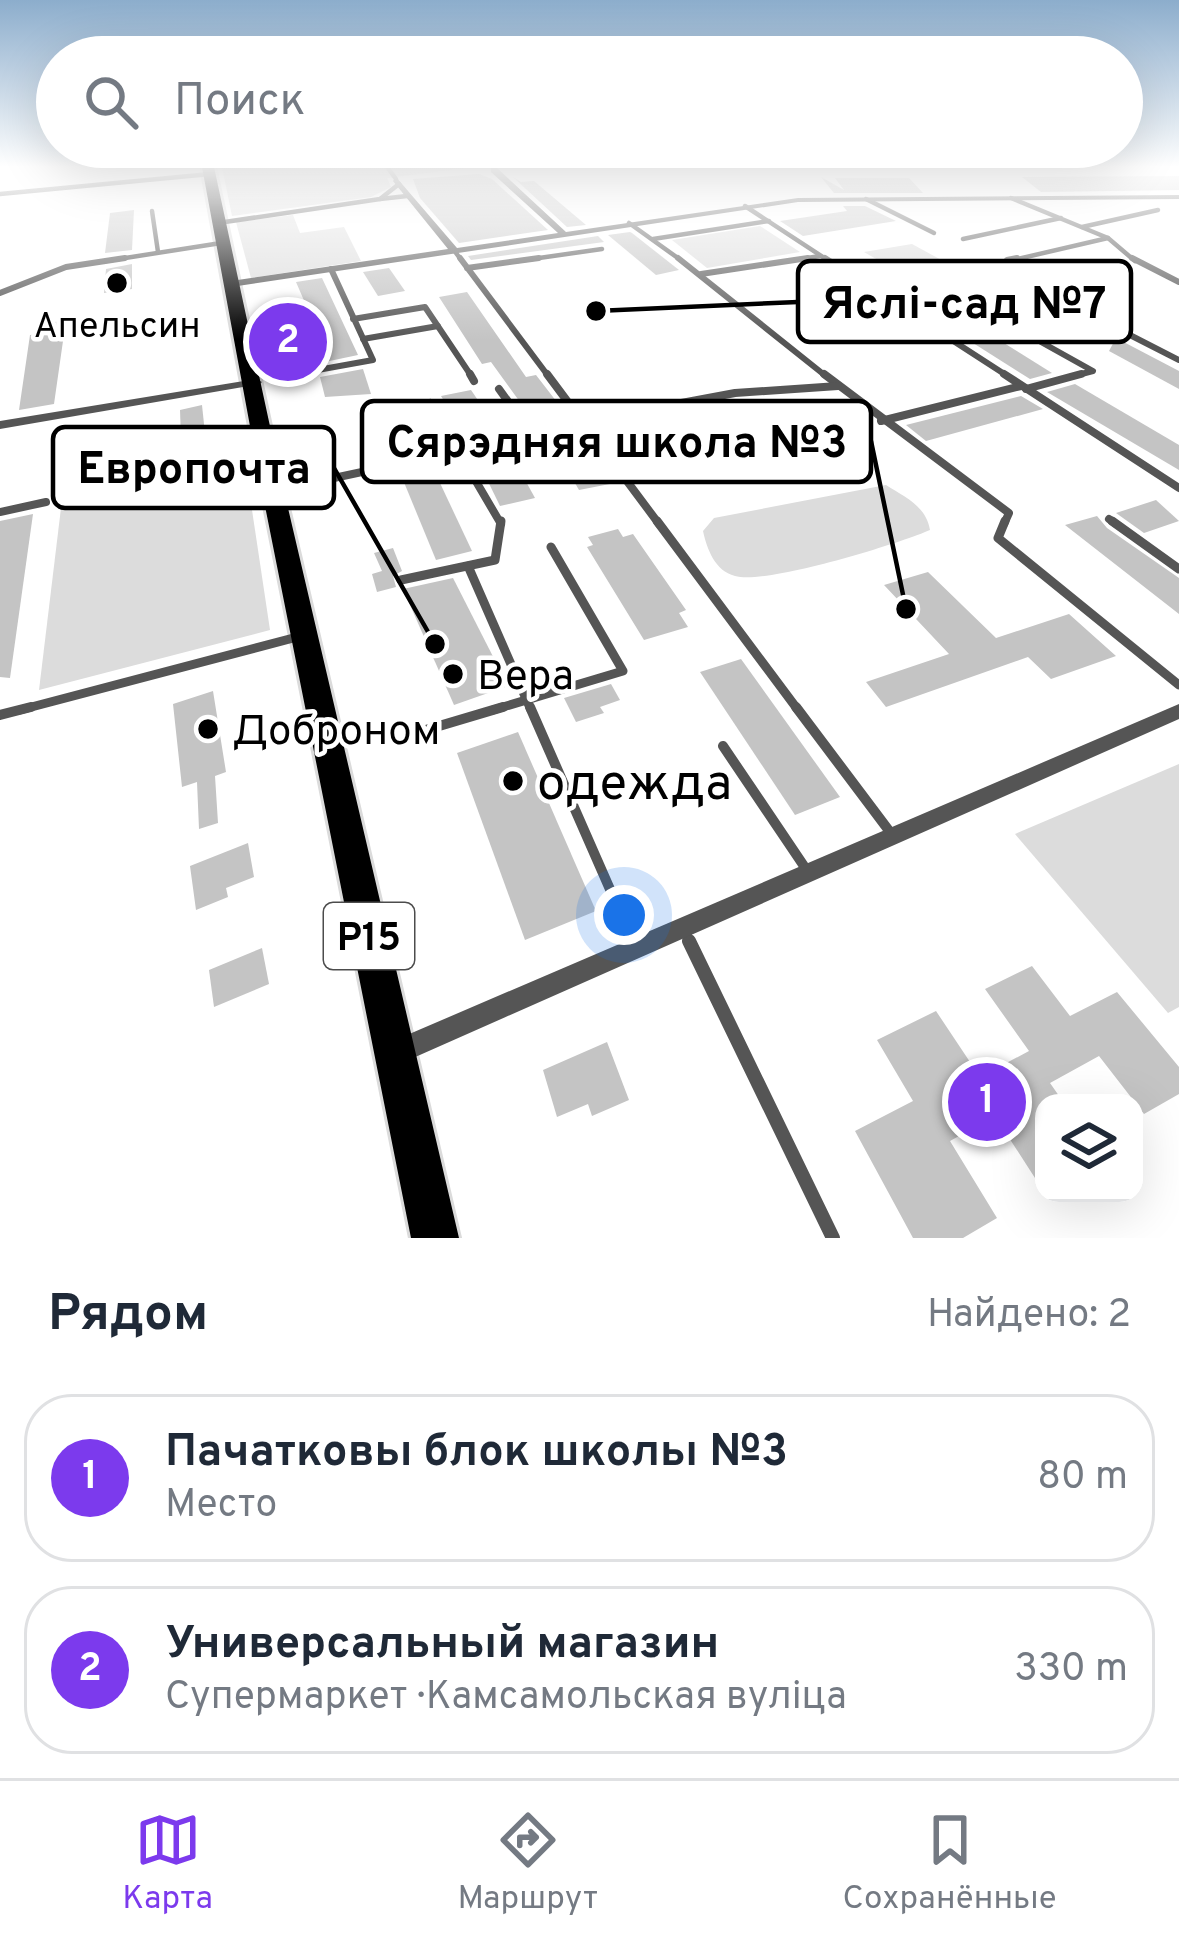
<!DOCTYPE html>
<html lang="ru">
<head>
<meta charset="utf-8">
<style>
  :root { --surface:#fff; --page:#f2f2f3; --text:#1f2937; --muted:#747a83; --line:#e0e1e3; --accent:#7c3aed }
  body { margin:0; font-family:Overpass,sans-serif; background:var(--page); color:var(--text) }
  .controls { position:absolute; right:36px; bottom:36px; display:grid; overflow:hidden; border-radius:24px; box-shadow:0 12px 48px #0002 }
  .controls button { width:108px; height:108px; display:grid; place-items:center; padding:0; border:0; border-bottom:3px solid var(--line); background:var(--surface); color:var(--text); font:60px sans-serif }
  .you { position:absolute; left:624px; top:915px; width:42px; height:42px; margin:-30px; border:9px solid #fff; border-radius:50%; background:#1a73e8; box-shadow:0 0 0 18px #1a73e833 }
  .badge { display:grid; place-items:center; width:78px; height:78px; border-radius:50%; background:var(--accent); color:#fff; font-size:39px; font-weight:700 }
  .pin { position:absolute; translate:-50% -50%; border:6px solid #fff; box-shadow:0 3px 12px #0006 }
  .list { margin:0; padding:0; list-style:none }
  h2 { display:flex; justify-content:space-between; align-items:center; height:156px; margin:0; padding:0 48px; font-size:51px }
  h2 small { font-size:39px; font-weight:400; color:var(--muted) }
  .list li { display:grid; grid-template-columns:78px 1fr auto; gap:36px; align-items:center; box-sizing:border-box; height:168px; margin:0 24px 24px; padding:0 24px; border:3px solid var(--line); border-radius:48px }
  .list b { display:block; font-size:45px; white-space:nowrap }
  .list p { margin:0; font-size:39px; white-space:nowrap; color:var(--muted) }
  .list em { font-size:39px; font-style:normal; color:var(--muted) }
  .icon { flex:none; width:66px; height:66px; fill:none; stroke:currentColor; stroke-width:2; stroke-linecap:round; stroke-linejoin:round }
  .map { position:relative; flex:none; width:1179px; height:1238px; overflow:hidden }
  .search { position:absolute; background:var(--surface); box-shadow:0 12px 48px #0002; left:36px; right:36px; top:36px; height:132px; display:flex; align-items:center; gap:30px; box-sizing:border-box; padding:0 42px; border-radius:66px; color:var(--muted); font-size:45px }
  .sheet { height:540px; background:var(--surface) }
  nav { display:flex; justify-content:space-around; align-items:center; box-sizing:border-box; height:168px; border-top:3px solid var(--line); background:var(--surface); font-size:33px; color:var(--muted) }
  nav a { display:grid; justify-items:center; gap:6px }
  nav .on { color:var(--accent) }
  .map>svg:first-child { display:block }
  .green { fill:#dcdcdc }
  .building { fill:#c4c4c4 }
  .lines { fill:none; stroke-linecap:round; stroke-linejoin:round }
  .primary-casing { stroke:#dbdbdb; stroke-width:6 }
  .lane-far5 { stroke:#555; stroke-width:4.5 }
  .lane-far4 { stroke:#555; stroke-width:6 }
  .lane-far3 { stroke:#555; stroke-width:8 }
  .lane-far2 { stroke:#555; stroke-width:9 }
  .lane-far1 { stroke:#555; stroke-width:10 }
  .lane { stroke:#555; stroke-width:14 }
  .street { fill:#555; fill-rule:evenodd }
  .primary { fill:#000; fill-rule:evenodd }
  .poi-dot { fill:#000; stroke:#fff; stroke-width:4.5 }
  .labels { text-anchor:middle; stroke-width:9; stroke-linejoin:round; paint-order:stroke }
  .far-poi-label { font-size:36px; fill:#000; stroke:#fff }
  .shield { fill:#fff; stroke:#4c4c4c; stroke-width:3 }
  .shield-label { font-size:39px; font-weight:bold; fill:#000 }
  .poi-label { font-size:42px; fill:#000; stroke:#fff; text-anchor:start }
  .near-poi-label { font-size:51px; fill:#000; stroke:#fff; text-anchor:start }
  .leader { fill:none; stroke:#000; stroke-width:4.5 }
  .callout-dot { fill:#000; stroke:#fff; stroke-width:4.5 }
  .callout { fill:#fff; stroke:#000; stroke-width:4.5 }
  .callout-label { font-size:45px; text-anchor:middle; font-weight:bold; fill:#000 }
</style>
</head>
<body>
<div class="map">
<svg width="1179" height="1238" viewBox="0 0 1179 1238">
  <rect width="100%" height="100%" fill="#fff"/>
  <g class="green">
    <polygon points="222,167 474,167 387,178 391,187 371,197 232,216"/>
    <polygon points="293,215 300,233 344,227 361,261 251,278 236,222"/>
    <polygon points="760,226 800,252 707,268 672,240"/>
    <polygon points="912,244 989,286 937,294 864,252"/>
    <polygon points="246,470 270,630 39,690 61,508"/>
    <path d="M 886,485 C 905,497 926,506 930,530 C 898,544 766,585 735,576 C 715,571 707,549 703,531 L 714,518 Z"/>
    <polygon points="1179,764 1179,1007 1168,1013 1015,834"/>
  </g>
  <g class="building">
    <polygon points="479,174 492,179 548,230 459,243 420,198 413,179"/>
    <polygon points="1179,176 1179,190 1041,192 1022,177"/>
    <polygon points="513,177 521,182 534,181 586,225 567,227"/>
    <polygon points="821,177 844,190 835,178 909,178 923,193 834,193"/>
    <polygon points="843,206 865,206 896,221 803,236 780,221 847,211"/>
    <polygon points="134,210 132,250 105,253 110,213"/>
    <polygon points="630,232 632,233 679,270 656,275 608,235"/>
    <polygon points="598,236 604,242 471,260 468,256"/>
    <polygon points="132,264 132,289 104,293 106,269"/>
    <polygon points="389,268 405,291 378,296 363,272"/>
    <polygon points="322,278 358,355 282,371 272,318 309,312 296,282"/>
    <polygon points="467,292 526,377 536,375 570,419 541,425 533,420 491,362 482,364 439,297"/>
    <polygon points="943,305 1052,373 1030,379 921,310"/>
    <polygon points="66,320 54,404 19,410 30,335 37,334 38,325"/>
    <polygon points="1116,338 1179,371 1179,389 1109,351"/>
    <polygon points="363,369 371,394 325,397 320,377"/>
    <polygon points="1075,384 1179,445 1179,470 1047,392"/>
    <polygon points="471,390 499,431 500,434 469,441 441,396"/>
    <polygon points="1021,396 1043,409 926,441 906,425"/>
    <polygon points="202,405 208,462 182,467 180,410"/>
    <polygon points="581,434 597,455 615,483 579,490 550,440"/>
    <polygon points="508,449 535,498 500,506 476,457"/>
    <polygon points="432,466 472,551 436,560 401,475"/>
    <polygon points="1156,500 1179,521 1144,533 1116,513"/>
    <polygon points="33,514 10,678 0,677 0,521"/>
    <polygon points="1097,516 1107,528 1179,578 1179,614 1065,525"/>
    <polygon points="618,529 623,537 633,534 686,610 679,613 688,627 644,640 587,547 593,545 588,537"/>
    <polygon points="393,548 402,571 393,576 396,587 377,592 372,574 382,571 374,553"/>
    <polygon points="928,572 996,638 1069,614 1116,656 1051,679 1028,657 886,707 866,682 949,654 884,585"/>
    <polygon points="453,578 508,686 454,705 403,589"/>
    <polygon points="741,659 840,797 795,815 700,672"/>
    <polygon points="611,684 620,700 600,707 604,713 576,722 564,698"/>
    <polygon points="213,691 226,772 215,776 218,823 199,829 197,782 182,787 173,704"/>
    <polygon points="518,732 596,911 525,940 457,753"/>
    <polygon points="248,843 254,877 226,888 228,897 196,910 190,866"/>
    <polygon points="262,948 269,984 214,1007 209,970"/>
    <polygon points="1032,966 1070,1016 1117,992 1179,1067 1179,1094 1144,1114 1099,1056 1050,1083 1064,1103 1044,1103 1044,1192 995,1116 950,1141 997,1218 963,1238 913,1238 855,1131 913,1101 877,1040 936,1011 980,1077 1029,1051 985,989"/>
    <polygon points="607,1042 629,1100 592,1116 588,1104 557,1117 543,1070"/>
  </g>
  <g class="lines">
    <g class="primary-casing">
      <polygon id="primary" points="202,167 214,167 284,491 459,1238 411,1238 262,491"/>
    </g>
    <g class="lane-far5">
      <polyline points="387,167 396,179"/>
      <polyline points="0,194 210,174"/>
      <polyline points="380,199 407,196"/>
      <polyline points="866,199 934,233"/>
      <polyline points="745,206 829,261"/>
      <polyline points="152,211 158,252"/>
      <polyline points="218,223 380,199 399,184"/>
      <polyline points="629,223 682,261"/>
      <polyline points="1082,227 1158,210"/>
      <polyline points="1108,238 1135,261"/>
      <polyline points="653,239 769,221"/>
      <polyline points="963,239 1061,218"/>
      <polyline points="453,249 462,261"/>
      <polyline points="106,261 221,243"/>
      <polyline points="518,261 602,249"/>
      <polyline points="788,261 820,256"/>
      <polyline points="1009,261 1108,238 1011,198"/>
    </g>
    <g class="lane-far4">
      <polyline points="460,258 549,377"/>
      <polyline points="678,258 827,377"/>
      <polyline points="825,258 1009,377"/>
      <polyline points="1017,258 1007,260 1088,301"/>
      <polyline points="1132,258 1179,282"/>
      <polyline points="467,268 539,258"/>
      <polyline points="701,274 808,258"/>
      <polyline points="0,293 66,267 125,258"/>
      <polyline points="899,306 942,298"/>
      <polyline points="353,319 425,307 472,377"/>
      <polyline points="1126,333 1179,360"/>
      <polyline points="363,339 438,326"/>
      <polyline points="1041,342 1093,371 1070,377"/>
      <polyline points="312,371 373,360 331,269"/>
    </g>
    <g class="lane-far3">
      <polyline points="470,374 474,381"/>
      <polyline points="547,374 659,524"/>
      <polyline points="824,374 1009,513 1004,524"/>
      <polyline points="1004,374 1179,488"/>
      <polyline points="499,389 533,436"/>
      <polyline points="1026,389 1081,374"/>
      <polyline points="430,403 501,524"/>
      <polyline points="585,421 735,393 838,386"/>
      <polyline points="881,421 1021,386"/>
      <polyline points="266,443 295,438"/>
      <polyline points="273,491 587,424"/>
      <polyline points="0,512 46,502"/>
      <polyline points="1109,519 1116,524"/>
    </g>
    <g class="lane-far2">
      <polyline points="657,521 798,710"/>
      <polyline points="1005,521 998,538 1179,685"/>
      <polyline points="1112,521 1179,569"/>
      <polyline points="468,566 531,710"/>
      <polyline points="401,580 495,560 501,521"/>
      <polyline points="20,710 301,636"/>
      <polyline points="493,710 623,671 551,547"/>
    </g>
    <g class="lane-far1">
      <polyline points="530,707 634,944"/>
      <polyline points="796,707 893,836"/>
      <polyline points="0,715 31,707"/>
      <polyline points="419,732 503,707"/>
      <polyline points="723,746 808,872"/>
      <polyline points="683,928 691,944"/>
    </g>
    <g class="lane">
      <polyline points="633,941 636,948"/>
      <polyline points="689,941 833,1238"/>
    </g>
    <g class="street">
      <polygon points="491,168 497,168 566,232 798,198 1179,195 1179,199 798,202 231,287 226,284 231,281 448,249 393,181 396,177 457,248 558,233 491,172"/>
      <polygon points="256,379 262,382 260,384 0,429 0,421"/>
      <polygon points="1179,704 1179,719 404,1062 395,1066 386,1062 382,1053 386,1044"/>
    </g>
    <use href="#primary" class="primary"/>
  </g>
  <linearGradient id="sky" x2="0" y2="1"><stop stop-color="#8cadcc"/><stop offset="0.49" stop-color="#fff"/><stop offset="1" stop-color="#fff" stop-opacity="0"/></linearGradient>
  <rect width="1179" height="340" fill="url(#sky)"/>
  <g class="poi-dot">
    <circle cx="117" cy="283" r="12"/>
    <circle cx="453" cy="674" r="12"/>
    <circle cx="208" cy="729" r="12"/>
    <circle cx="513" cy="781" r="12"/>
  </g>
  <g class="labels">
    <g class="far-poi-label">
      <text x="117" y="337">Апельсин</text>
    </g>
    <rect class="shield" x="324" y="903" width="90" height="66" rx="9"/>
    <g class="shield-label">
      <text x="369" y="950">Р15</text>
    </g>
    <g class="poi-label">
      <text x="477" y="689">Вера</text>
      <text x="232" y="744">Доброном</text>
    </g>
    <g class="near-poi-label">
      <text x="537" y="799">одежда</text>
    </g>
  </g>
  <path class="leader" d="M596 311L798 302M906 609L871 441M435 644L334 468"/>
  <g class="callout-dot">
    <circle cx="596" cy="311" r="12"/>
    <circle cx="906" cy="609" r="12"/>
    <circle cx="435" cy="644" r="12"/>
  </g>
  <g class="callout">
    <rect x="798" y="261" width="333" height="81" rx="12"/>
    <rect x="362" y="401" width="509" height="81" rx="12"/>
    <rect x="53" y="427" width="281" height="81" rx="12"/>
  </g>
  <g class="callout-label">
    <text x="964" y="318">Яслі-сад №7</text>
    <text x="617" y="457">Сярэдняя школа №3</text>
    <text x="194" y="483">Европочта</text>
  </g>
</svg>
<div class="controls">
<button><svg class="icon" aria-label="layers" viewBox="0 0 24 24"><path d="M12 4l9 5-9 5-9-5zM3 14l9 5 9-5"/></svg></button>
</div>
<div class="you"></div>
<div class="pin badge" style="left:987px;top:1102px">1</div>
<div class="pin badge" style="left:288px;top:342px">2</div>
<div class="search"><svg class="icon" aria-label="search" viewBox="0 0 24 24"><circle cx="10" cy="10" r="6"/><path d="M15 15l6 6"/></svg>Поиск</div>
</div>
<section class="sheet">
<h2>Рядом<small>Найдено: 2</small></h2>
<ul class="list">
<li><span class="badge">1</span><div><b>Пачатковы блок школы №3</b><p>Место</p></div><em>80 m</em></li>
<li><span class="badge">2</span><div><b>Универсальный магазин</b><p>Супермаркет · Камсамольская вуліца</p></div><em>330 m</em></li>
</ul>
</section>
<nav>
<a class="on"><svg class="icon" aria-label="map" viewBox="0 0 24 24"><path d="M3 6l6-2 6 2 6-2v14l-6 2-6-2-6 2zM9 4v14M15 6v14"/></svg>Карта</a>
<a><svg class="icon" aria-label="directions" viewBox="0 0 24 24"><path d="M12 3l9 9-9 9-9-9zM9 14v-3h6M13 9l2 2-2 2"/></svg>Маршрут</a>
<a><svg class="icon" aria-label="saved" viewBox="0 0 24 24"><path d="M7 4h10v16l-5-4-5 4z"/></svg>Сохранённые</a>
</nav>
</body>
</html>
